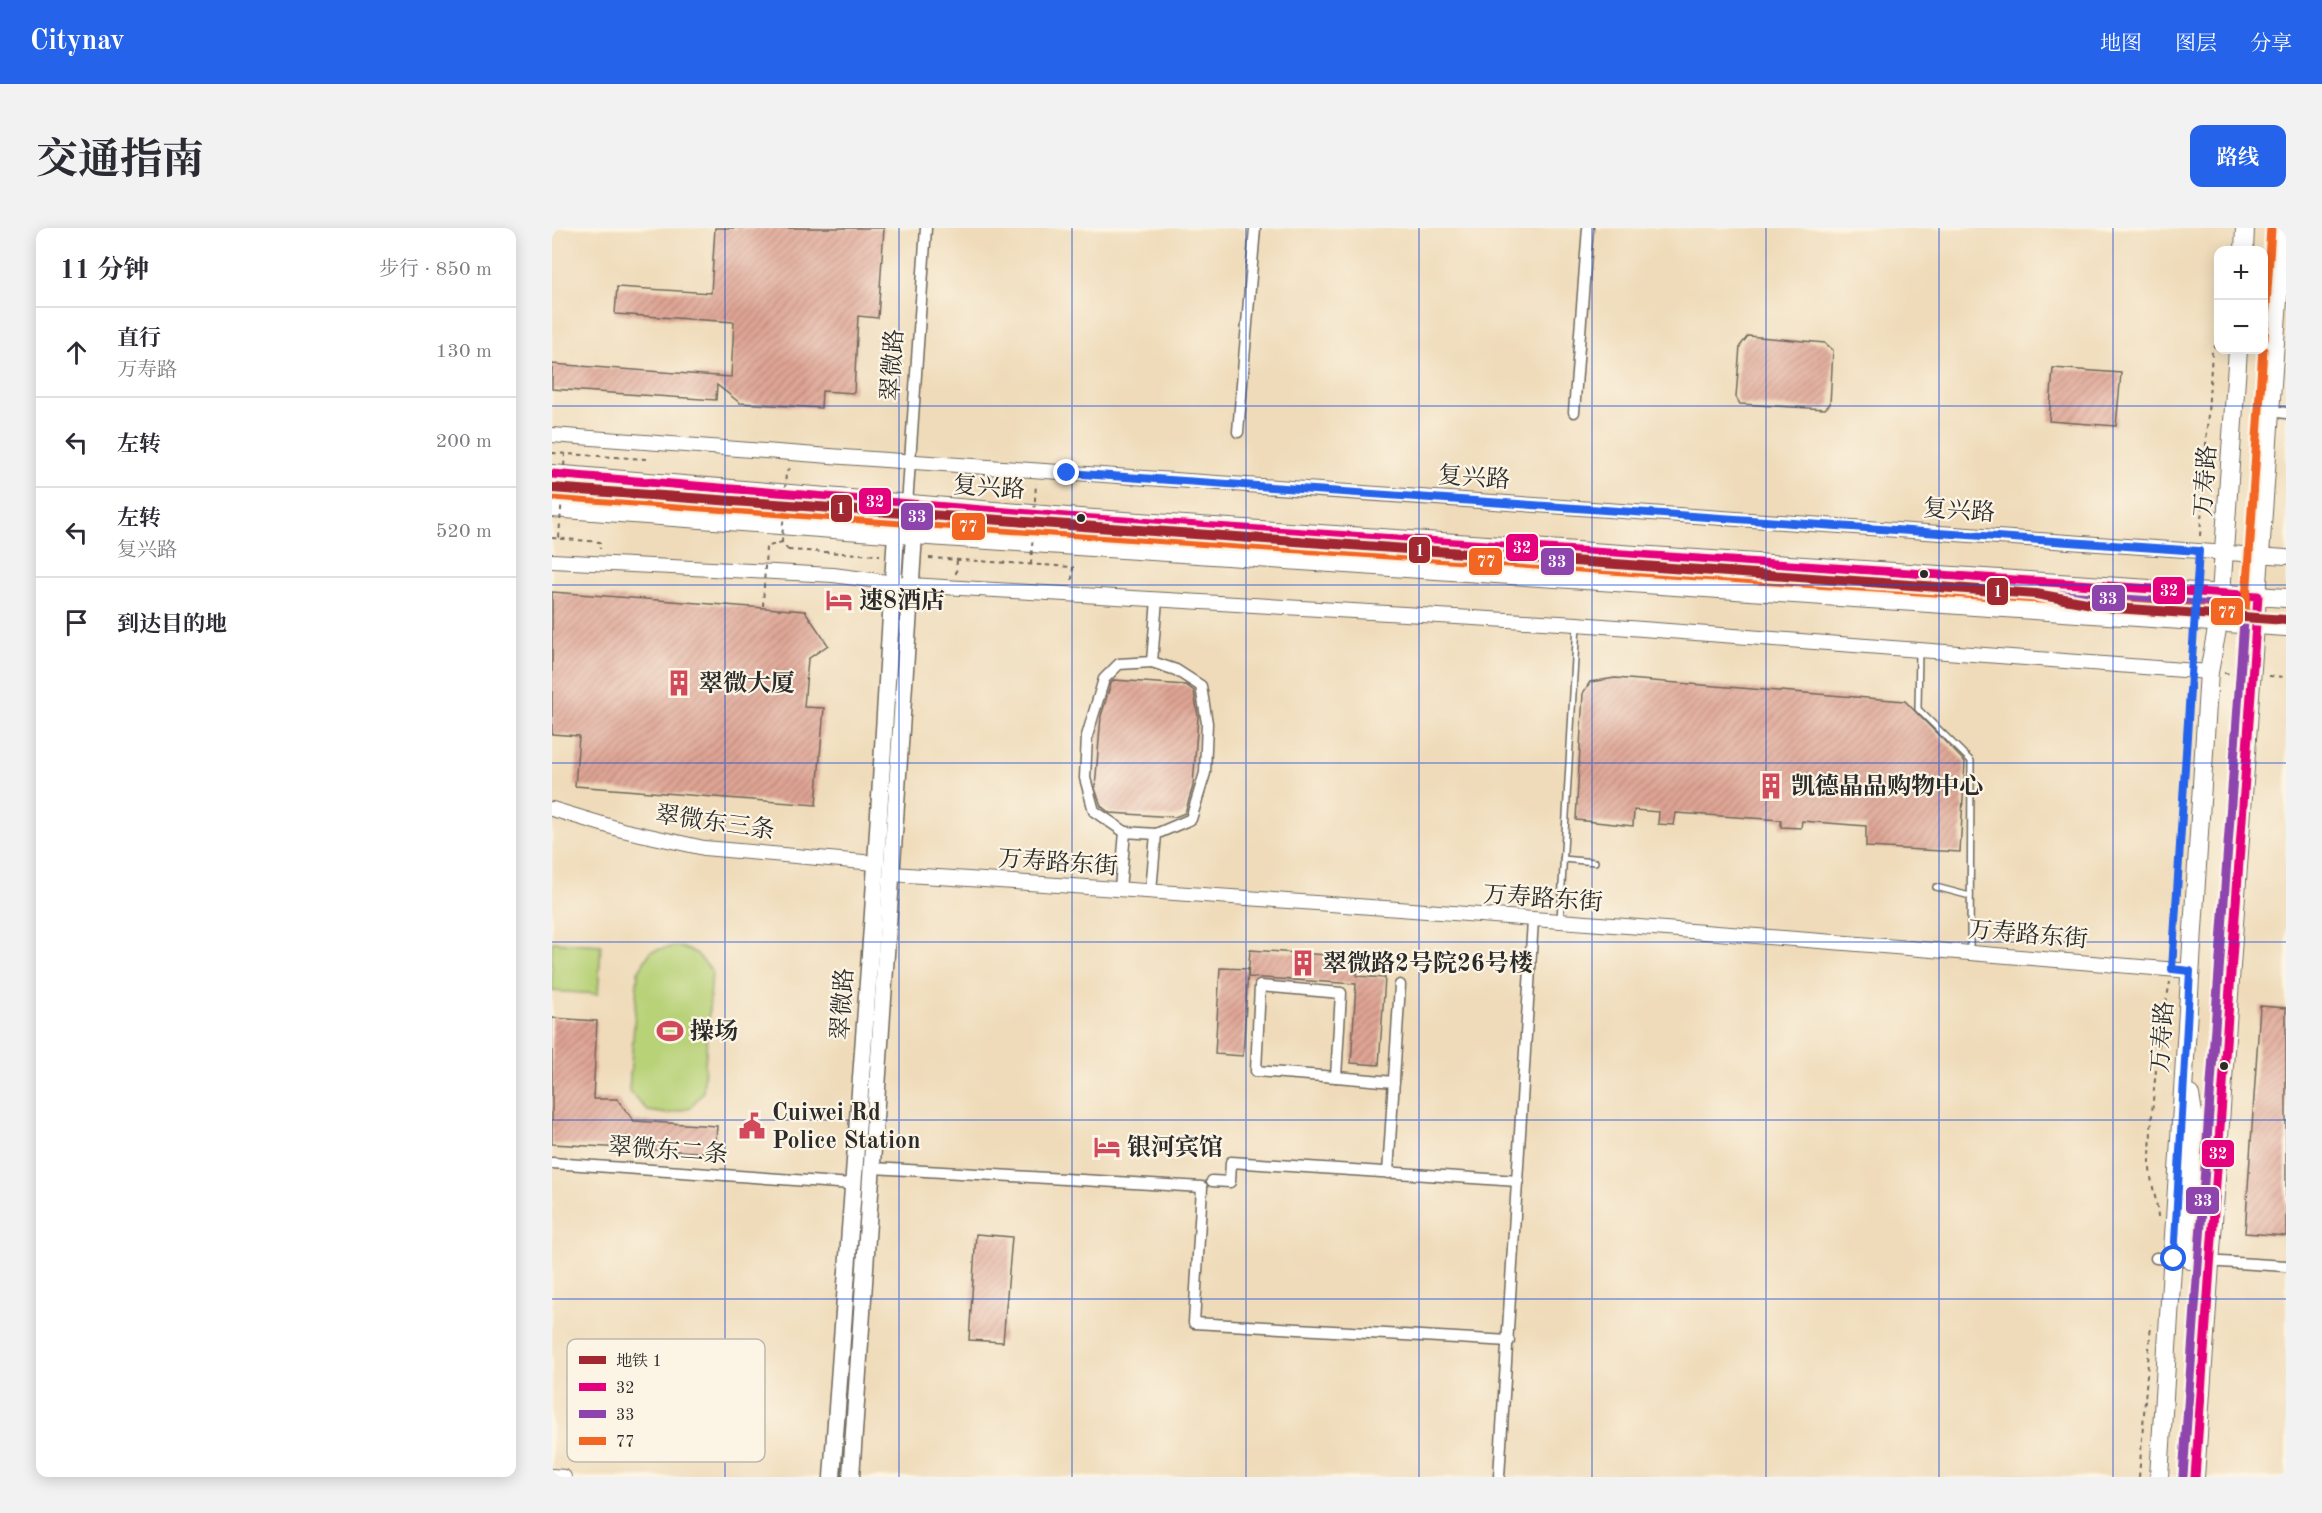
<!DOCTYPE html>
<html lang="zh">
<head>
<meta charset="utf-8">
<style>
  :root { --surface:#fff; --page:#f2f2f3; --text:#2b2b33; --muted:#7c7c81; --line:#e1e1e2; --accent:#2563eb }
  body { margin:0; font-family:"Old Standard TT","Noto Serif SC",serif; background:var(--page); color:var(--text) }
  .controls { position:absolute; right:18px; top:18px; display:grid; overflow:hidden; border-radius:12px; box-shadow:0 3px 15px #0003 }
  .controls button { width:54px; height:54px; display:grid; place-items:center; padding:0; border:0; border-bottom:2px solid var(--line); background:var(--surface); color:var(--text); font:30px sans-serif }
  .stop { position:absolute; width:18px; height:18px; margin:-14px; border:4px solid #2563eb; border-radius:50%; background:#fff }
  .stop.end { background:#2563eb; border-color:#fff; box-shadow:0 2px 6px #0008 }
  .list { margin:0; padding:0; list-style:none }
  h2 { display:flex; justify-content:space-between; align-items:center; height:78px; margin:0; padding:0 24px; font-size:26px }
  h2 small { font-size:20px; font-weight:400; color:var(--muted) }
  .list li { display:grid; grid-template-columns:39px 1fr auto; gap:18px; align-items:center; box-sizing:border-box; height:90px; padding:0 24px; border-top:2px solid var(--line) }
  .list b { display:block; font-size:22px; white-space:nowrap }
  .list p { margin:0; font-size:20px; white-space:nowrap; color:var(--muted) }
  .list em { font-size:20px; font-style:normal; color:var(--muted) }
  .icon { flex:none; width:33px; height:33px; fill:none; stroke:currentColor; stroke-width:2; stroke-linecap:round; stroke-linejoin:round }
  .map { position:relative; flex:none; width:1734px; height:1249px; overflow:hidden; border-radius:12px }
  header { display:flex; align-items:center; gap:36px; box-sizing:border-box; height:84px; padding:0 30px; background:var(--accent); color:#fff }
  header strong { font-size:28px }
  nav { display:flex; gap:33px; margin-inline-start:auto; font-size:21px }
  .intro { display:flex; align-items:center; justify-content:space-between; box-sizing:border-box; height:144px; padding:0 36px }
  h1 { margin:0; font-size:42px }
  .button { padding:15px 27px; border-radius:12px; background:var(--accent); color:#fff; font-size:21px; font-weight:700 }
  main { display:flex; gap:36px; padding:0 36px }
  aside { flex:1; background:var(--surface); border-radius:12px; box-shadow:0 3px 15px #0003 }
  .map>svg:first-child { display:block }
  .green { fill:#b8d278; stroke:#727e52; stroke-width:1.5 }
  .building { fill:url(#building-hatch) }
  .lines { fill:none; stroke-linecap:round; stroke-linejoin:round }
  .service-casing { stroke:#70695d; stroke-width:8 }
  .minor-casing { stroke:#70695d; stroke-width:13 }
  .tertiary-casing { stroke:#70695d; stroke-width:16 }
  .secondary-casing { stroke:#70695d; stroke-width:19 }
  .primary-casing { stroke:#70695d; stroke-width:20 }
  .trunk-casing { stroke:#70695d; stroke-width:20 }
  .path { stroke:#70695d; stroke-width:2; stroke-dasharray:4.5 4.5; stroke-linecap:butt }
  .service { stroke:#fff; stroke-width:5 }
  .minor { stroke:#fff; stroke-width:10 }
  .tertiary { stroke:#fff; stroke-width:14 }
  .secondary { stroke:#fff; stroke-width:16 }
  .primary { stroke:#fff; stroke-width:18 }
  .trunk { stroke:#fff; stroke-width:18 }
  .path-bridge { stroke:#70695d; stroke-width:2; stroke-dasharray:4.5 4.5; stroke-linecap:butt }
  .bus-1-casing { stroke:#fcf5e5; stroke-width:14 }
  .bus-2-casing { stroke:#fcf5e5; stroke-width:14 }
  .bus-3-casing { stroke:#fcf5e5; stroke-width:14 }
  .bus-1 { stroke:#e5007d; stroke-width:9 }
  .bus-2 { stroke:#8e44ad; stroke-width:9 }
  .bus-3 { stroke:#f26522; stroke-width:9 }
  .metro-1-casing { stroke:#fcf5e5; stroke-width:15 }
  .metro-1 { stroke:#a12830; stroke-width:10 }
  .route { stroke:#2563eb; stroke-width:8 }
  .grid { fill:none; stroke:#1d4ed8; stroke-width:1.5; stroke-opacity:0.55 }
  .bus-dot { fill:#2b2b2b; stroke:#fcf5e5; stroke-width:2 }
  .labels { text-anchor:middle; stroke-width:4.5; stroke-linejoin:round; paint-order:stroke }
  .street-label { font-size:24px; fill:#2b2b2b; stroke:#fcf5e5 }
  .poi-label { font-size:24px; font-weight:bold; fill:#2b2b2b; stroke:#fcf5e5; text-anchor:start }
  .key { fill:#fcf5e5; stroke:#bdb8ad; stroke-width:1.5 }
  .key-label { font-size:16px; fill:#2b2b2b }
  .line-badge { stroke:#fcf5e5; stroke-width:2 }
  .badge-label { font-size:16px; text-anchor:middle; font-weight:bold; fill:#fff }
</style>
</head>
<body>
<header>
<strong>Citynav</strong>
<nav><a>地图</a><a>图层</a><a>分享</a></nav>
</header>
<div class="intro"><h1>交通指南</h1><a class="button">路线</a></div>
<main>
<aside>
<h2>11 分钟<small>步行 · 850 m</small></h2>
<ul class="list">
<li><svg class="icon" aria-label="ahead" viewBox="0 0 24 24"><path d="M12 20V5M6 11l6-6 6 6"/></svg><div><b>直行</b><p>万寿路</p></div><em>130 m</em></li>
<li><svg class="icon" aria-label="left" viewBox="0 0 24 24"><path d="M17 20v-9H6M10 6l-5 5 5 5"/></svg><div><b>左转</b></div><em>200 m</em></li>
<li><svg class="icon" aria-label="left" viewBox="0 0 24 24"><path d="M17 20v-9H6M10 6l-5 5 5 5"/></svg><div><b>左转</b><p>复兴路</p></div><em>520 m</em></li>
<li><svg class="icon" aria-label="arrive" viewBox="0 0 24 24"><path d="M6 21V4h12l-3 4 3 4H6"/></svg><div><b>到达目的地</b></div></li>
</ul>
</aside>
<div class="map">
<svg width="1734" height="1249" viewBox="0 0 1734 1249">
  <defs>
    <pattern id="building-hatch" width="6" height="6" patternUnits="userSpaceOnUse" patternTransform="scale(1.5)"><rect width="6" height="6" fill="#dfa494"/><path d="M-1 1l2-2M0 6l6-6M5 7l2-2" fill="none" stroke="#b58679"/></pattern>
  </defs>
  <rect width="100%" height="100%" fill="#fcf5e5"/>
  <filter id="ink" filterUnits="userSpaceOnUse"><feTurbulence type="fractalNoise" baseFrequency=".0167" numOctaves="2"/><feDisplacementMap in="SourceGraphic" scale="12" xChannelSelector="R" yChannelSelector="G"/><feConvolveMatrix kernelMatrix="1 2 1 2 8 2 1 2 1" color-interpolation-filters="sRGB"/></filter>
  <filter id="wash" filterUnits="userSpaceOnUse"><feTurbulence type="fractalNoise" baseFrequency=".008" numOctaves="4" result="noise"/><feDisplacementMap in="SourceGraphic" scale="24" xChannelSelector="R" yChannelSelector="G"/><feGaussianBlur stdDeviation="1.35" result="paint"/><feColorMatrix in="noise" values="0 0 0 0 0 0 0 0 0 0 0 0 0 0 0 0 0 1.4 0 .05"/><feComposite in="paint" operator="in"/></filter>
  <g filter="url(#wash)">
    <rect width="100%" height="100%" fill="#efdbba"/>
    <g class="green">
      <polygon points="0,714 49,717 46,766 0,763"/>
      <polygon points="125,718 144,725 160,743 151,864 138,880 115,886 96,883 77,863 86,744 99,723"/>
    </g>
    <g id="blocks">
      <g class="building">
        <polygon points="163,0 332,0 326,90 306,88 302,165 270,163 269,180 188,175 165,157 164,172 0,161 0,136 179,149 182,94 63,86 65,59 159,65"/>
        <polygon points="1196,108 1273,115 1281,122 1278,176 1273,181 1188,176 1184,169 1188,118"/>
        <polygon points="1501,140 1569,145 1564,198 1497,193"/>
        <polygon points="0,364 253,383 276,417 256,431 252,479 272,480 264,577 23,558 27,508 0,506"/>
        <polygon points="1063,450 1353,473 1413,534 1408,624 1314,619 1314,598 1250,593 1249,600 1229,599 1229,592 1124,585 1122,597 1106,596 1107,584 1082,582 1081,598 1024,592 1031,465 1038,454"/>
        <polygon points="562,452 634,457 642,463 646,489 641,558 633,585 623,589 558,585 549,578 543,560 549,488 559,455"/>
        <polygon points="698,722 806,729 805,748 833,750 827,837 799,835 804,756 696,749"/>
        <polygon points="668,740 696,741 691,828 663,826"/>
        <polygon points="1708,778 1734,780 1734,1008 1693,1005"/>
        <polygon points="0,790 45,793 41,871 65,871 82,893 165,898 163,925 0,916"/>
        <polygon points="424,1006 460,1009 451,1114 417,1112"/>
      </g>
    </g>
  </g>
  <g filter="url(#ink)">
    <use href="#blocks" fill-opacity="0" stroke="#70695d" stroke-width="1.5"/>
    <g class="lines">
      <g class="service-casing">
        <g id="service">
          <polyline points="1367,423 1366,481 1419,533 1418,723"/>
          <polyline points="1011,631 1043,634"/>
          <polyline points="1384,659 1418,668"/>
          <polyline points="1008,692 1025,396"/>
        </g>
      </g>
      <g class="minor-casing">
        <g id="minor">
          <polyline points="1719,183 1734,185"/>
          <polyline points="1022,184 1036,0"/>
          <polyline points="686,204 703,0"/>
          <polyline points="355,277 374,0"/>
          <polyline points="573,604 542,583 533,550 535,508 552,451 567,436 600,434"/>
          <polyline points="604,606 639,591 653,545 655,495 649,458 624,442 600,434 605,371"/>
          <polyline points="568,661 573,604 604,606 599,663"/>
          <polygon points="708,758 789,765 784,849 704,843"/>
          <polyline points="784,849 842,854"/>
          <polyline points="0,935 300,956"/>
          <polyline points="321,940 650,959 642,1095 957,1113"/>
          <polyline points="836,945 848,757"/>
          <polyline points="660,953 678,954 679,934 966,953"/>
          <polyline points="1604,1030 1734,1038"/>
          <polyline points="947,1249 981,692"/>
        </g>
      </g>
      <g class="tertiary-casing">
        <g id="tertiary">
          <polyline points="0,207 291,229 1734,329"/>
          <polyline points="0,333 281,347 358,357 1025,396 1657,444"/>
          <polyline points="0,581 70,602 152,620 323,635"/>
          <path d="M 340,646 C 773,674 1206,707 1638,743"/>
          <polyline points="0,1248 12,1249"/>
        </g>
      </g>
      <g class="secondary-casing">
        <g id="secondary">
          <polyline points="280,1249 321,685 344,305"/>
          <polyline points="299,1249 362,307"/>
        </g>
      </g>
      <g class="primary-casing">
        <g id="primary">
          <polyline points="1692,22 1693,0"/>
          <polyline points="1638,867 1645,910 1638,1032"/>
          <polyline points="1607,1249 1657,444 1666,396 1669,366 1686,122"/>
          <polyline points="1643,1249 1731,0"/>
        </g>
      </g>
      <g class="trunk-casing">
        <g id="trunk">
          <polyline points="0,246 527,290 1734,370"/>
          <polyline points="0,280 362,307 1734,399"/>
        </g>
      </g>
      <g class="path">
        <polyline points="0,225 94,231 94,229"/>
        <polyline points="1648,308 1660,124 1666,112"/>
        <polyline points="0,310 48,314 48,321"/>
        <polyline points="236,322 328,327"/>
        <polyline points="377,330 521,339 520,352"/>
        <polyline points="404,346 405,331"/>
        <polyline points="1640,428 1642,410"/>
        <polyline points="1672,445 1684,446"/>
        <polyline points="1717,448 1734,449"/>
        <polyline points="1621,727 1637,458"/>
        <path d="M 1606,989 C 1605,970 1597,951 1598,934 C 1599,873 1606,813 1618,754"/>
        <polyline points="1587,1249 1599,1096"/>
      </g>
      <use href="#service" class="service"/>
      <use href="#minor" class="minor"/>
      <use href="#tertiary" class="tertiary"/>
      <use href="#secondary" class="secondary"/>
      <use href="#primary" class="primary"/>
      <use href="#trunk" class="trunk"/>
      <g class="path-bridge">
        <polyline points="7,310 13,225"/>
        <polyline points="236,322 230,314 234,244 240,239"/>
        <polyline points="479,336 484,255"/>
        <polyline points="211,378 214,319 230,314"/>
      </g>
      <g class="bus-1-casing">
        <polyline id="bus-1" points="0,246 527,290 1706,368 1643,1249"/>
      </g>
      <g class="bus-2-casing">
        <polyline id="bus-2" points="0,258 526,302 1693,379 1631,1248"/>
      </g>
      <g class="bus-3-casing">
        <g id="bus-3">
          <polyline points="1712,110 1719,0"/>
          <polyline points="1,268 363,295 1693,385 1711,122"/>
        </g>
      </g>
      <use href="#bus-1" class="bus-1"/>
      <use href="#bus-2" class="bus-2"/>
      <use href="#bus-3" class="bus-3"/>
      <g class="metro-1-casing">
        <polyline id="metro-1" points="0,260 1484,366 1563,380 1734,392"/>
      </g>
      <use href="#metro-1" class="metro-1"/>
    </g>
  </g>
  <g class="lines" filter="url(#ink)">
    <polyline class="route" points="515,245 1647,323 1620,741 1638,743 1622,1031"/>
  </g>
  <path class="grid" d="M 173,0 L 173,1249M 347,0 L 347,1249M 520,0 L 520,1249M 694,0 L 694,1249M 867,0 L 867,1249M 1040,0 L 1040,1249M 1214,0 L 1214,1249M 1387,0 L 1387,1249M 1561,0 L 1561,1249M 0,178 L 1734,178M 0,357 L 1734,357M 0,535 L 1734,535M 0,714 L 1734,714M 0,892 L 1734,892M 0,1071 L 1734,1071"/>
  <defs>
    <g id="hotel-bare" transform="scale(2.07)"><path d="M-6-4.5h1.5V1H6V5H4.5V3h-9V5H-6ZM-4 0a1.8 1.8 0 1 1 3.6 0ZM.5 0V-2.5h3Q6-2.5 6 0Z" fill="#d1495b" stroke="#fcf5e5" stroke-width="2.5" paint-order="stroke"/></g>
    <g id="building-bare" transform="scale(2.07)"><path d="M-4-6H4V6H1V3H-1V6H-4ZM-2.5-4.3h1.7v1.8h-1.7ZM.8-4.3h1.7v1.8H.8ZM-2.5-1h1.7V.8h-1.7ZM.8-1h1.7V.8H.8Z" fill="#d1495b" stroke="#fcf5e5" stroke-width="2.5" paint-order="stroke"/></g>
    <g id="stadium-bare" transform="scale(2.07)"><path d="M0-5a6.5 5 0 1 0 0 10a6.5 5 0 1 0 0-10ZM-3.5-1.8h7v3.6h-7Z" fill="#d1495b" stroke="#fcf5e5" stroke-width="2.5" paint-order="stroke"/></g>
    <g id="civic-bare" transform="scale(2.07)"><path d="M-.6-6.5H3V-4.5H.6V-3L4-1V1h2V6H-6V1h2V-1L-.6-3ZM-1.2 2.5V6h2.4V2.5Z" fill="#d1495b" stroke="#fcf5e5" stroke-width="2.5" paint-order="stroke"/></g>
  </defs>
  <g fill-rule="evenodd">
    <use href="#hotel-bare" x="287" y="372"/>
    <use href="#building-bare" x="127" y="455"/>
    <use href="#building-bare" x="1219" y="558"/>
    <use href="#building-bare" x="751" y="735"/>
    <use href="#stadium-bare" x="118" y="803"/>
    <use href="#civic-bare" x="200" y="898"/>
    <use href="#hotel-bare" x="555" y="919"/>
  </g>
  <g class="bus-dot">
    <circle cx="529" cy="290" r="5"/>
    <circle cx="1372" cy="346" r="5"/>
    <circle cx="1672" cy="838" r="5"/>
  </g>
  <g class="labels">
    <g class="street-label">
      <text transform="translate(340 137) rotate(-86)" y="8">翠微路</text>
      <text transform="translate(922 249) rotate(4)" y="8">复兴路</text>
      <text transform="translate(1653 253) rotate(-86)" y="8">万寿路</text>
      <text transform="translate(437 259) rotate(4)" y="8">复兴路</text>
      <text transform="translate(1407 282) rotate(4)" y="8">复兴路</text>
      <text transform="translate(163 594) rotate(8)" y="8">翠微东三条</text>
      <text transform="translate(506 634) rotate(4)" y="8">万寿路东街</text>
      <text transform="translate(991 670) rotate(4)" y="8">万寿路东街</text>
      <text transform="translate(1476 706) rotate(5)" y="8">万寿路东街</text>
      <text transform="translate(290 776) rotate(-86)" y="8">翠微路</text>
      <text transform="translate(1610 809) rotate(-86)" y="8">万寿路</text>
      <text transform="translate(116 922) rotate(4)" y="8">翠微东二条</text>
    </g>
    <g class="poi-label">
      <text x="307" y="380">速8酒店</text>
      <text x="147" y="463">翠微大厦</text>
      <text x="1239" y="566">凯德晶品购物中心</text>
      <text x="771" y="743">翠微路2号院26号楼</text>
      <text x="138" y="811">操场</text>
      <text x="220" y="892">Cuiwei Rd<tspan x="220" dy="28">Police Station</tspan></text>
      <text x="575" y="927">银河宾馆</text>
    </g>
  </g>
  <rect x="15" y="1111" width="198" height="123" rx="9" class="key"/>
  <rect x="27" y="1128" width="27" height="8" fill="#a12830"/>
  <rect x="27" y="1155" width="27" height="8" fill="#e5007d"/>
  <rect x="27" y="1182" width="27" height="8" fill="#8e44ad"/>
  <rect x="27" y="1209" width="27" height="8" fill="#f26522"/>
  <g class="key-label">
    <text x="64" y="1138">地铁 1</text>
    <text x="64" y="1165">32</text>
    <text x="64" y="1192">33</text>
    <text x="64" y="1219">77</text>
  </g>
  <g class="line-badge">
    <rect x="306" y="259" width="34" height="28" rx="6" fill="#e5007d"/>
    <rect x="278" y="266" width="23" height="29" rx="6" fill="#a12830"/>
    <rect x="348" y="274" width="34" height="29" rx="6" fill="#8e44ad"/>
    <rect x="399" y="284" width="35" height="29" rx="6" fill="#f26522"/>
    <rect x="953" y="305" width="34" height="29" rx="6" fill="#e5007d"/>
    <rect x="856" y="308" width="23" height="28" rx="6" fill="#a12830"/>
    <rect x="916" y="319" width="35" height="29" rx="6" fill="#f26522"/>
    <rect x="988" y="319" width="35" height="29" rx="6" fill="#8e44ad"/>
    <rect x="1600" y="348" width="34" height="29" rx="6" fill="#e5007d"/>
    <rect x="1434" y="349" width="23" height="29" rx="6" fill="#a12830"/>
    <rect x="1539" y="356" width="35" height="28" rx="6" fill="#8e44ad"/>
    <rect x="1658" y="369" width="34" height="29" rx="6" fill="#f26522"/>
    <rect x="1649" y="911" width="34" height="29" rx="6" fill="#e5007d"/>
    <rect x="1633" y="958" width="35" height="29" rx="6" fill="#8e44ad"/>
  </g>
  <g class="badge-label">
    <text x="323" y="279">32</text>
    <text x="289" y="286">1</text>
    <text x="365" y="294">33</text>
    <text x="416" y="304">77</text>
    <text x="970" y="325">32</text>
    <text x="868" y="328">1</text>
    <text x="934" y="339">77</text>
    <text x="1005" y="339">33</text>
    <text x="1617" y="368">32</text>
    <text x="1446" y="369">1</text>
    <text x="1556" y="376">33</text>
    <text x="1675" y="390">77</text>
    <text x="1666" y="931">32</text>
    <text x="1651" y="978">33</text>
  </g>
</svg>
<div class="controls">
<button>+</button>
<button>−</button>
</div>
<div class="stop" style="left:1622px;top:1031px"></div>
<div class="stop end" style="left:515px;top:245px"></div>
</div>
</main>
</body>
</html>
